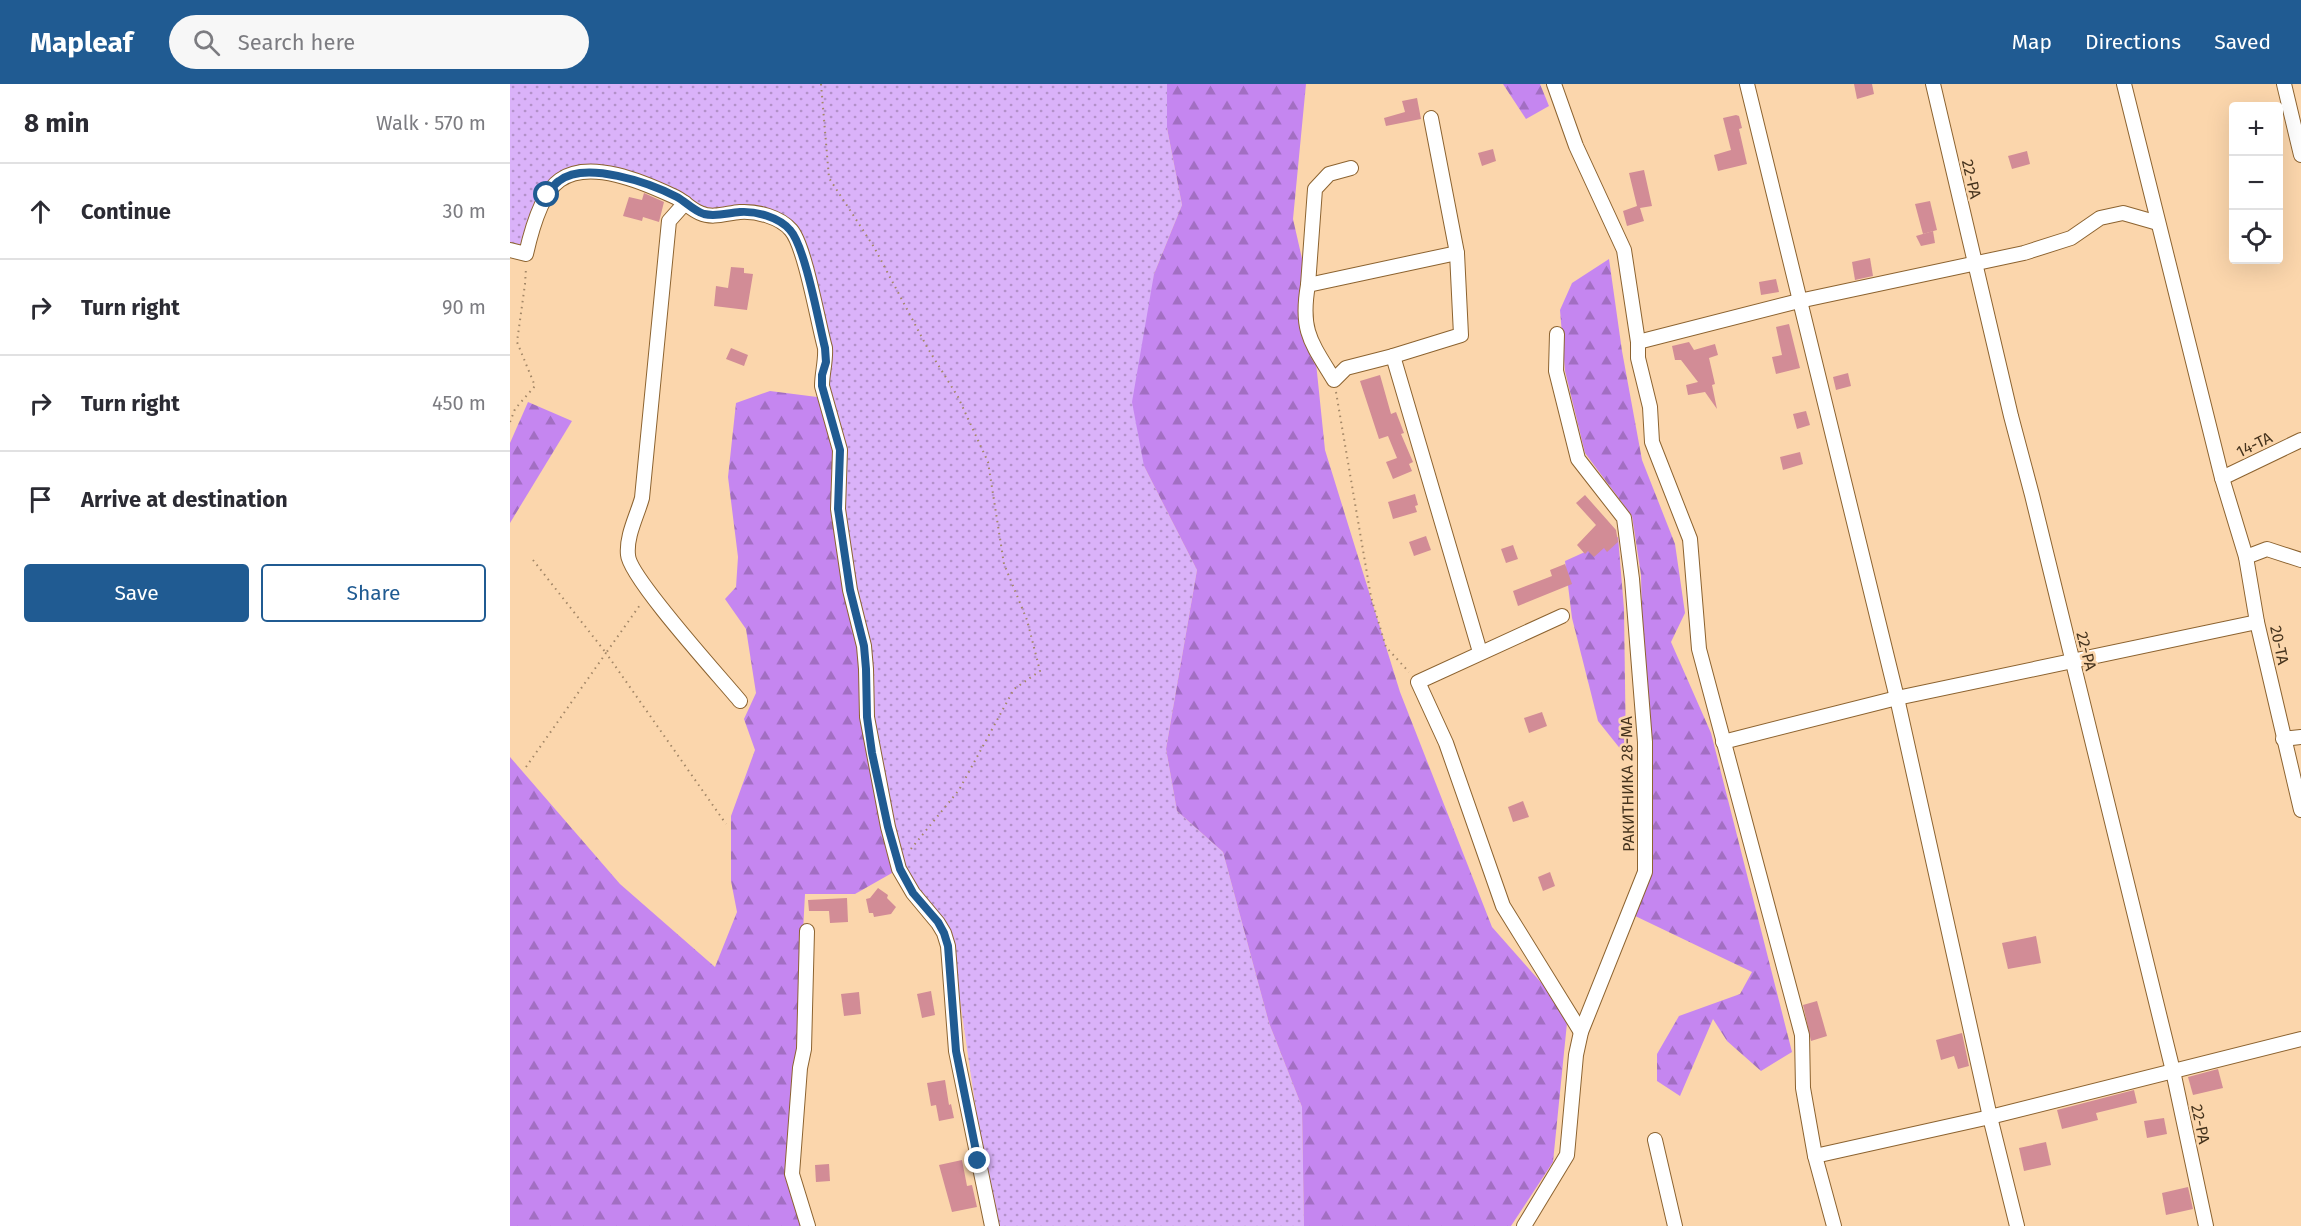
<!DOCTYPE html>
<html lang="en">
<head>
<meta charset="utf-8">
<style>
  :root { --surface:#fff; --page:#f7f7f7; --text:#2b2b33; --muted:#7c7c81; --line:#e1e1e2; --accent:#205b92 }
  body { margin:0; font-family:"Fira Sans",sans-serif; background:var(--page); color:var(--text) }
  .controls { position:absolute; right:18px; top:18px; display:grid; overflow:hidden; border-radius:6px; box-shadow:0 6px 24px #0002 }
  .controls button { width:54px; height:54px; display:grid; place-items:center; padding:0; border:0; border-bottom:2px solid var(--line); background:var(--surface); color:var(--text); font:30px sans-serif }
  .stop { position:absolute; width:18px; height:18px; margin:-14px; border:4px solid #205b92; border-radius:50%; background:#fff }
  .stop.end { background:#205b92; border-color:#fff; box-shadow:0 2px 6px #0008 }
  .list { margin:0; padding:0; list-style:none }
  h2 { display:flex; justify-content:space-between; align-items:center; height:78px; margin:0; padding:0 24px; font-size:26px }
  h2 small { font-size:20px; font-weight:400; color:var(--muted) }
  .list li { display:grid; grid-template-columns:39px 1fr auto; gap:18px; align-items:center; box-sizing:border-box; height:96px; padding:0 24px; border-top:2px solid var(--line) }
  .list b { display:block; font-size:22px; white-space:nowrap }
  .list em { font-size:20px; font-style:normal; color:var(--muted) }
  .actions { display:flex; gap:12px; padding:18px 24px }
  .actions a { flex:1; padding:14px 0; border:2px solid var(--accent); border-radius:6px; text-align:center; font-size:21px; color:var(--accent) }
  .actions .main { background:var(--accent); color:#fff }
  .icon { flex:none; width:33px; height:33px; fill:none; stroke:currentColor; stroke-width:2; stroke-linecap:round; stroke-linejoin:round }
  .map { position:relative; flex:none; width:1791px; height:1142px; overflow:hidden }
  header { display:flex; align-items:center; gap:36px; box-sizing:border-box; height:84px; padding:0 30px; background:var(--accent); color:#fff }
  header strong { font-size:28px }
  nav { display:flex; gap:33px; margin-inline-start:auto; font-size:21px }
  .search { width:420px; height:54px; background:var(--page); display:flex; align-items:center; gap:15px; box-sizing:border-box; padding:0 21px; border-radius:33px; color:var(--muted); font-size:22px }
  main { display:flex }
  aside { flex:1; background:var(--surface) }
  .map>svg:first-child { display:block }
  .grass { fill:url(#grass-dots) }
  .forest { fill:url(#forest-firs) }
  .building { fill:#d28c96 }
  .lines { fill:none; stroke-linecap:round; stroke-linejoin:round }
  .minor-casing { stroke:#8c6330; stroke-width:16 }
  .path { stroke:#a38767; stroke-width:2; stroke-dasharray:1.5 4.5; stroke-linecap:butt }
  .minor { stroke:#fff; stroke-width:14 }
  .route { stroke:#205b92; stroke-width:8 }
  .labels { text-anchor:middle; stroke-width:5; stroke-linejoin:round; paint-order:stroke }
  .street-label { font-size:16px; fill:#45331d; stroke:#fbd6ac }
</style>
</head>
<body>
<header>
<strong>Mapleaf</strong>
<div class="search"><svg class="icon" aria-label="search" viewBox="0 0 24 24"><circle cx="10" cy="10" r="6"/><path d="M15 15l6 6"/></svg>Search here</div>
<nav><a>Map</a><a>Directions</a><a>Saved</a></nav>
</header>
<main>
<aside>
<h2>8 min<small>Walk · 570 m</small></h2>
<ul class="list">
<li><svg class="icon" aria-label="ahead" viewBox="0 0 24 24"><path d="M12 20V5M6 11l6-6 6 6"/></svg><div><b>Continue</b></div><em>30 m</em></li>
<li><svg class="icon" aria-label="right" viewBox="0 0 24 24"><path d="M7 20v-9h11M14 6l5 5-5 5"/></svg><div><b>Turn right</b></div><em>90 m</em></li>
<li><svg class="icon" aria-label="right" viewBox="0 0 24 24"><path d="M7 20v-9h11M14 6l5 5-5 5"/></svg><div><b>Turn right</b></div><em>450 m</em></li>
<li><svg class="icon" aria-label="arrive" viewBox="0 0 24 24"><path d="M6 21V4h12l-3 4 3 4H6"/></svg><div><b>Arrive at destination</b></div></li>
</ul>
<div class="actions"><a class="main">Save</a><a>Share</a></div>
</aside>
<div class="map">
<svg width="1791" height="1142" viewBox="0 0 1791 1142">
  <defs>
    <pattern id="grass-dots" width="8" height="8" patternUnits="userSpaceOnUse" patternTransform="scale(1.5)"><rect width="8" height="8" fill="#dab2f9"/><path d="M2 2h.1M6 6h.1" fill="none" stroke="#b391c9" stroke-width="1.8" stroke-linecap="round"/></pattern>
    <pattern id="forest-firs" width="22" height="20" patternUnits="userSpaceOnUse" patternTransform="scale(1.5)"><rect width="22" height="20" fill="#c586f0"/><path d="M5 1l3.5 6h-7zM16 11l3.5 6h-7z" fill="#a26ec2"/></pattern>
  </defs>
  <rect width="100%" height="100%" fill="#fbd6ac"/>
  <polygon class="grass" points="0,0 657,0 657,44 672,121 644,190 634,382 687,486 656,665 667,727 713,768 759,939 792,1023 794,1142 488,1142 473,1074 440,848 389,785 362,669 315,314 315,264 281,146 268,136 175,119 94,88 59,91 37,111 16,170 0,166"/>
  <g class="forest">
    <polygon points="657,0 796,0 783,135 798,201 815,366 890,608 982,843 1058,929 1043,1078 1001,1142 794,1142 792,1023 759,939 713,768 667,727 656,665 687,486 634,382 622,318 644,190 672,121 657,44"/>
    <polygon points="993,0 1030,0 1039,22 1016,35"/>
    <polygon points="1099,175 1112,267 1132,376 1165,460 1175,529 1161,558 1201,649 1282,968 1251,987 1217,957 1203,935 1170,1012 1147,997 1147,970 1169,932 1230,910 1242,888 1121,830 1138,790 1131,491 1122,432 1075,369 1055,287 1050,226 1062,199"/>
    <polygon points="260,307 315,314 330,366 328,425 389,785 345,810 295,810 280,1092 296,1142 0,1142 0,673 110,800 205,883 227,828 221,797 221,732 245,666 234,635 246,609 236,545 215,515 226,503 228,473 218,393 226,319"/>
    <polygon points="18,318 62,337 0,439 0,359"/>
    <polygon points="1108,453 1114,525 1116,672 1088,637 1062,534 1055,477"/>
  </g>
  <g class="building">
    <polygon points="1344,0 1362,0 1364,10 1347,15"/>
    <polygon points="907,14 911,35 876,42 874,34 895,28 892,17"/>
    <polygon points="1226,31 1229,32 1232,44 1229,45 1237,80 1208,87 1204,71 1221,66 1213,34"/>
    <polygon points="983,65 986,77 972,82 968,69"/>
    <polygon points="1517,67 1520,80 1502,85 1498,72"/>
    <polygon points="1134,86 1142,122 1130,124 1134,137 1117,142 1113,127 1127,122 1119,89"/>
    <polygon points="134,109 154,118 149,138 133,133 132,137 113,132 119,113 132,116"/>
    <polygon points="1420,117 1427,146 1413,150 1405,120"/>
    <polygon points="1423,147 1425,159 1411,162 1406,152"/>
    <polygon points="1360,174 1363,192 1345,196 1342,178"/>
    <polygon points="221,183 234,184 234,189 243,190 237,226 204,222 206,202 218,204"/>
    <polygon points="1266,195 1269,208 1251,211 1249,198"/>
    <polygon points="1279,240 1290,284 1266,290 1262,273 1272,271 1266,243"/>
    <polygon points="1179,258 1184,266 1205,260 1208,271 1199,274 1205,300 1202,301 1207,325 1195,308 1178,311 1176,301 1188,298 1171,276 1165,276 1162,262"/>
    <polygon points="221,264 238,271 234,282 216,275"/>
    <polygon points="1338,289 1341,302 1326,306 1323,293"/>
    <polygon points="870,291 881,330 886,328 894,349 891,350 903,378 899,380 902,387 883,395 876,378 887,374 878,352 869,355 850,297"/>
    <polygon points="1296,327 1300,341 1287,345 1283,330"/>
    <polygon points="1290,368 1293,380 1273,386 1270,373"/>
    <polygon points="905,410 908,421 905,422 907,428 883,435 878,418"/>
    <polygon points="1075,411 1106,446 1108,458 1097,468 1094,464 1084,473 1078,467 1075,470 1067,461 1086,441 1066,419"/>
    <polygon points="916,452 921,466 904,472 899,458"/>
    <polygon points="1003,461 1008,475 996,479 991,465"/>
    <polygon points="1055,480 1062,500 1008,522 1003,507 1042,492 1040,486"/>
    <polygon points="1032,628 1037,642 1019,649 1014,634"/>
    <polygon points="1013,717 1019,733 1003,738 998,723"/>
    <polygon points="1040,788 1045,802 1033,807 1028,793"/>
    <polygon points="368,804 378,811 377,814 386,823 381,830 364,833 363,829 359,829 356,815 360,814"/>
    <polygon points="337,814 338,838 320,839 319,827 299,827 298,816"/>
    <polygon points="1526,852 1531,879 1498,885 1492,859"/>
    <polygon points="421,907 425,931 412,934 407,910"/>
    <polygon points="349,908 351,930 334,932 331,910"/>
    <polygon points="1307,917 1317,952 1301,957 1293,921"/>
    <polygon points="1452,949 1459,982 1448,985 1444,972 1431,976 1426,956"/>
    <polygon points="1708,985 1713,1004 1683,1011 1678,993"/>
    <polygon points="435,996 439,1021 441,1020 444,1034 429,1037 426,1021 421,1022 417,999"/>
    <polygon points="1624,1006 1627,1019 1586,1029 1588,1036 1552,1045 1547,1026"/>
    <polygon points="1654,1034 1657,1050 1637,1054 1634,1037"/>
    <polygon points="1536,1058 1541,1081 1514,1087 1509,1064"/>
    <polygon points="452,1076 457,1102 462,1101 467,1123 442,1128 429,1081"/>
    <polygon points="319,1080 320,1097 306,1098 305,1081"/>
    <polygon points="1678,1103 1683,1125 1656,1131 1652,1109"/>
  </g>
  <g class="lines">
    <g class="minor-casing">
      <g id="minor">
        <polyline points="1044,0 1066,62 1114,166 1128,258 1128,274 1140,323 1142,358 1180,455 1189,565 1292,951 1293,1004 1305,1072 1324,1142"/>
        <polyline points="1237,0 1387,614 1480,1033 1507,1142"/>
        <polyline points="1423,0 1501,332 1522,411 1663,987 1696,1142"/>
        <polyline points="1614,0 1712,394 1736,473 1747,538 1791,726"/>
        <polyline points="1774,0 1791,71"/>
        <polyline points="921,34 947,169 951,251 883,272 970,568"/>
        <path d="M 175,119 L 159,137 L 132,414 C 127,432 116,452 118,471 C 119,493 211,594 230,617"/>
        <path d="M 0,166 L 16,170 C 21,148 31,109 50,96 C 80,75 133,98 163,112 C 173,116 180,125 190,129 C 203,135 217,129 230,128 C 247,127 270,133 281,146 C 295,162 308,239 315,264 C 316,277 312,289 312,302 L 330,366 L 328,425 L 340,506 L 354,562 L 356,585 L 357,633 L 378,743 L 389,785 L 403,809 L 428,839 L 434,849 L 438,862 L 446,967 L 482,1142"/>
        <polyline points="798,201 805,105 819,90 841,84"/>
        <polyline points="1128,258 1289,217 1514,169 1561,154 1590,134 1613,129 1648,139"/>
        <path d="M 883,272 L 836,284 L 824,296 C 801,258 790,247 798,201 L 947,169"/>
        <polyline points="1712,394 1791,356"/>
        <polyline points="1736,473 1757,465 1791,476"/>
        <polyline points="1052,532 908,598 936,659 993,822 1071,948"/>
        <polyline points="1773,655 1791,653"/>
        <polyline points="1213,658 1387,614 1747,538"/>
        <polyline points="297,847 294,965 290,984 282,1090 298,1142"/>
        <polyline points="1145,1056 1165,1142"/>
        <polyline points="1305,1072 1480,1033 1791,955"/>
        <polyline points="1014,1142 1057,1071 1066,971 1071,948 1135,788 1135,658 1122,495 1114,434 1068,375 1046,287 1047,250"/>
      </g>
    </g>
    <g class="path">
      <polyline points="311,0 319,94 364,163 417,263 448,313 478,378 494,480 517,536 530,587 504,605 449,706 400,766"/>
      <polyline points="826,308 861,513 876,563 899,588"/>
      <polyline points="0,338 5,325 25,302 7,258 15,200 16,184"/>
      <polyline points="23,476 96,569 130,521"/>
      <polyline points="16,683 96,569 216,740"/>
    </g>
    <use href="#minor" class="minor"/>
  </g>
  <g class="lines">
    <path class="route" d="M 37,111 C 41,106 44,100 49,97 C 75,76 140,99 167,113 C 176,118 184,127 194,130 C 206,133 217,129 230,128 C 246,127 269,133 280,146 C 295,162 309,240 315,264 L 316,278 L 312,291 L 312,302 L 330,366 L 328,425 L 340,506 L 354,562 L 356,585 L 357,633 L 362,669 L 378,743 L 390,785 L 403,809 L 428,838 L 434,849 L 438,862 L 446,967 L 468,1077"/>
  </g>
  <g class="labels">
    <g class="street-label">
      <text transform="translate(1462 95) rotate(77)" y="6">22-РА</text>
      <text transform="translate(1744 360) rotate(-26)" y="6">14-ТА</text>
      <text transform="translate(1770 561) rotate(78)" y="6">20-ТА</text>
      <text transform="translate(1577 567) rotate(76)" y="6">22-РА</text>
      <text transform="translate(1117 700) rotate(-91)" y="6">РАКИТНИКА 28-МА</text>
      <text transform="translate(1691 1040) rotate(78)" y="6">22-РА</text>
    </g>
  </g>
</svg>
<div class="controls">
<button>+</button>
<button>−</button>
<button><svg class="icon" aria-label="locate" viewBox="0 0 24 24"><circle cx="12" cy="12" r="6"/><path d="M12 2v4M12 18v4M2 12h4M18 12h4"/></svg></button>
</div>
<div class="stop" style="left:37px;top:111px"></div>
<div class="stop end" style="left:468px;top:1077px"></div>
</div>
</main>
</body>
</html>
